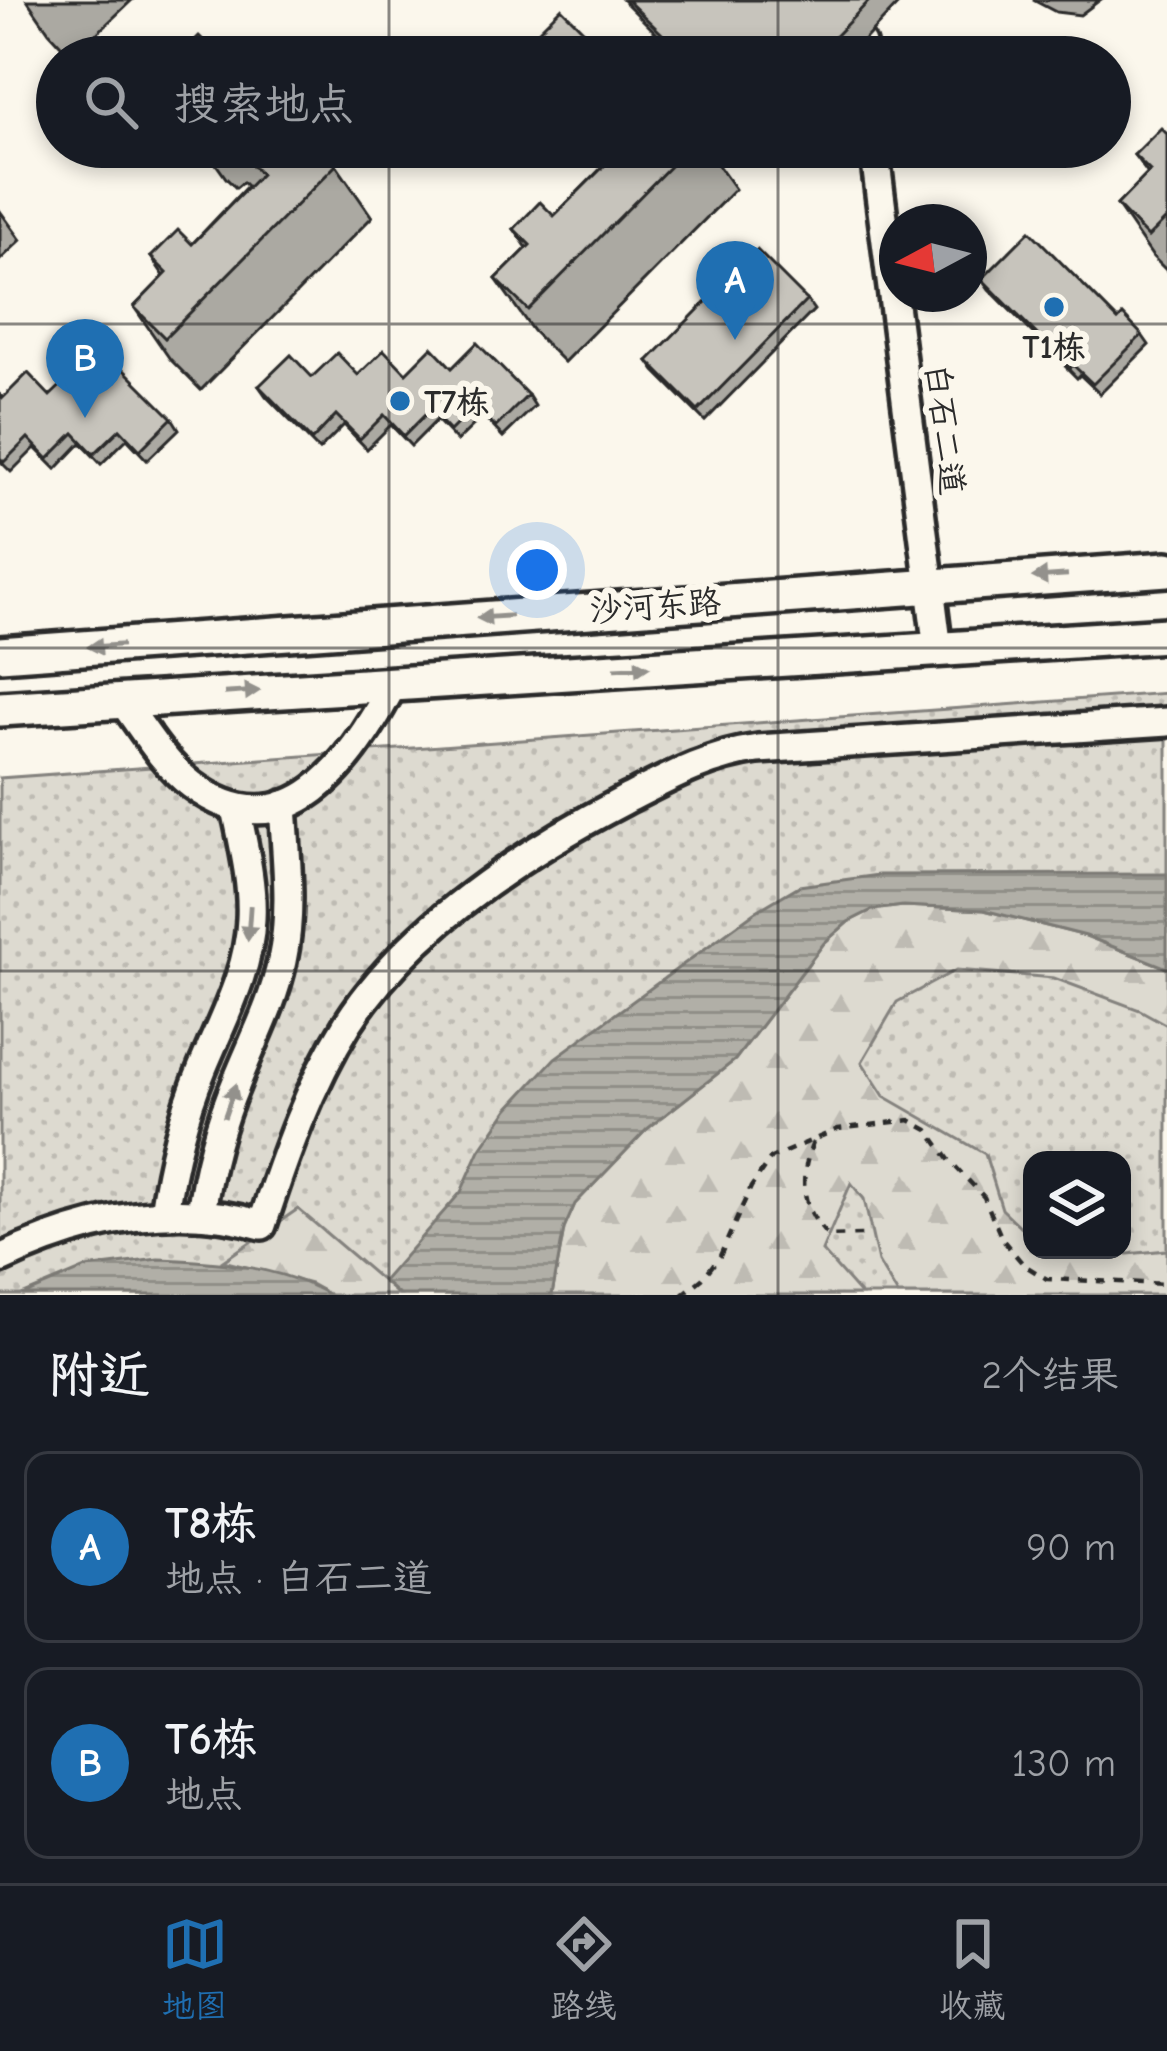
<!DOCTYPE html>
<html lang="zh">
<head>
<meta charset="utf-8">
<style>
  :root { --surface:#171b24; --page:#20242c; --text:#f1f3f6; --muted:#9ea1a6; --line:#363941; --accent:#1f6fb2 }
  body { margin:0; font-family:"Comic Neue","LXGW WenKai TC",sans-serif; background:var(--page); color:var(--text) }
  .controls { position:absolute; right:36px; bottom:36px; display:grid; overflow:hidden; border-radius:24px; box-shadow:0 6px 18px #0003 }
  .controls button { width:108px; height:108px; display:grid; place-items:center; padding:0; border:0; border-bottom:3px solid var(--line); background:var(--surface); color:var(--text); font:60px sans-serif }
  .compass { position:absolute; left:879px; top:204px; width:108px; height:108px; border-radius:50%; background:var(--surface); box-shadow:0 6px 18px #0003; rotate:263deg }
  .you { position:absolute; left:537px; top:570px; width:42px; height:42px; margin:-30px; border:9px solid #fff; border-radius:50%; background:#1a73e8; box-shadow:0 0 0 18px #1a73e833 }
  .badge { display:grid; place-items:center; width:78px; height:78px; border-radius:50%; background:var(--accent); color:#fff; font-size:39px; font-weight:700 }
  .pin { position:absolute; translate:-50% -99px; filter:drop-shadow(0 3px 6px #0008) }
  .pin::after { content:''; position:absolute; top:63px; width:42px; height:36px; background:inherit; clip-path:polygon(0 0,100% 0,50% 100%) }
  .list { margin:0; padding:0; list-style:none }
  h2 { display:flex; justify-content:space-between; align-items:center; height:156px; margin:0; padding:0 48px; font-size:51px }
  h2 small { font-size:39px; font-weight:400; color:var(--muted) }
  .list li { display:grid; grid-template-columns:78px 1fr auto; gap:36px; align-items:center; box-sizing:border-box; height:192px; margin:0 24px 24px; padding:0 24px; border:3px solid var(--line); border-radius:24px }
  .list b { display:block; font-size:45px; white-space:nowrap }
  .list p { margin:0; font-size:39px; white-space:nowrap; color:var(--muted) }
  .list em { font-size:39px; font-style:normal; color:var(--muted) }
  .icon { flex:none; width:66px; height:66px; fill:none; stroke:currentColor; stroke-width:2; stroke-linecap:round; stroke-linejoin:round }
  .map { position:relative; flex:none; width:1167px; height:1295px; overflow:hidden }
  .search { position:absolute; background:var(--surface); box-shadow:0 6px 18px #0003; left:36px; right:36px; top:36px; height:132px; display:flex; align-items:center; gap:30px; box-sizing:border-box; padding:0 42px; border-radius:66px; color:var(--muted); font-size:45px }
  .sheet { height:588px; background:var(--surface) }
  nav { display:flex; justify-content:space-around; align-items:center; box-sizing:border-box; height:168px; border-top:3px solid var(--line); background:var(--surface); font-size:33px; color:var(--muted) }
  nav a { display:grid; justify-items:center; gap:6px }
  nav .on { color:var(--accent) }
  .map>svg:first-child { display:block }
  .grass { fill:url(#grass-dots); stroke:#84827e; stroke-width:3; fill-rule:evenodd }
  .forest { fill:url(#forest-firs); stroke:#84827e; stroke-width:3 }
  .water { fill:url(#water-rules); stroke:#7b7a75; stroke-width:3 }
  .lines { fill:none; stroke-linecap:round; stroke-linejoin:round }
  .minor-casing { stroke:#2b2b2b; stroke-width:36 }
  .major-casing { stroke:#2b2b2b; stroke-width:42 }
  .path { stroke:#2b2b2b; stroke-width:4.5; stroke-dasharray:9 9; stroke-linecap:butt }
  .minor { stroke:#fbf7ec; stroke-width:27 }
  .major { stroke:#fbf7ec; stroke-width:33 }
  .wall { fill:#aba9a2; stroke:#2b2b2b; stroke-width:3 }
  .building { fill:#c7c4bc; stroke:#2b2b2b; stroke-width:3 }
  .oneway { fill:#93918c }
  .grid { fill:none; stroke:#2b2b2b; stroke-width:3; stroke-opacity:0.55 }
  .poi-dot { fill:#1f6fb2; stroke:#fbf7ec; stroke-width:4.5 }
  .labels { text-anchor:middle; stroke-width:12; stroke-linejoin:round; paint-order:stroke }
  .poi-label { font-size:33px; font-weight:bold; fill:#2b2b2b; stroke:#fbf7ec }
  .street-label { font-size:33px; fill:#2b2b2b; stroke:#fbf7ec }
</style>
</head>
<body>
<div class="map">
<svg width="1167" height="1295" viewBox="0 0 1167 1295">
  <defs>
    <pattern id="grass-dots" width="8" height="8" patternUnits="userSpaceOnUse" patternTransform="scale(3)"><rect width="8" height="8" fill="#dddad0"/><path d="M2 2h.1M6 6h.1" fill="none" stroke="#bebbb3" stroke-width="1.8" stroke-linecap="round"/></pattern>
    <pattern id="forest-firs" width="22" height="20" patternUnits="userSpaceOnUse" patternTransform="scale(3)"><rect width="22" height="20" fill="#dddad0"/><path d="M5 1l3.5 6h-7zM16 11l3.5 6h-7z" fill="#bebbb3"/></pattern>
    <pattern id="water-rules" width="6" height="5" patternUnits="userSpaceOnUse" patternTransform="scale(3)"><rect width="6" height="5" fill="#b1afa7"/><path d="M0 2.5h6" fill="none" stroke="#908f88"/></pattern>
  </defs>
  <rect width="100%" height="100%" fill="#fbf7ec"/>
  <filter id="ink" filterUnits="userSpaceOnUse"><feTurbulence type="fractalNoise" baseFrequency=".00833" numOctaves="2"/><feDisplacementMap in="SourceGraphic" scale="24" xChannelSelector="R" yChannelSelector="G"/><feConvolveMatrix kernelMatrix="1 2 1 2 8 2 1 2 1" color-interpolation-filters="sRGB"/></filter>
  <g filter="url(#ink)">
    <path class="grass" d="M 1167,693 L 1167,1295 L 0,1295 L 0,778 ZM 1032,1160 L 1122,1160 L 1122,1250 L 1032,1250 Z"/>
    <g class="forest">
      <polygon points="903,906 984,910 1086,936 1167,968 1167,1025 1140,1010 1054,978 956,970 897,1002 862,1062 884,1096 985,1154 1002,1209 1032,1238 1032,1250 1128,1254 1167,1250 1167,1295 898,1295 878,1262 864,1199 851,1183 822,1251 861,1295 552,1295 564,1229 575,1204 647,1129 735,1060 824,943 848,922 872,910"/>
      <polygon points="298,1209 399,1295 330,1295 310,1284 223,1261"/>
    </g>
    <g class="water">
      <polygon points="1167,874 1167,968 1086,936 984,910 903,906 872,910 848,922 824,943 735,1060 647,1129 575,1204 564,1229 552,1295 399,1295 383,1281 461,1192 480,1150 508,1109 555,1058 755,912 799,886 879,875"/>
      <path d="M 158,1259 C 216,1261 279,1266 330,1295 L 22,1295 L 86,1268 Z"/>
    </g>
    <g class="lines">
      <g class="minor-casing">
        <g id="minor">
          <polyline points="861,44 863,57"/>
          <polyline points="874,147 938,650"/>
          <path d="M 122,700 C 143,729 163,763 192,785 C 288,856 354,760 394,682"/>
          <path d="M 164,1213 C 171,1164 183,1115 202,1069 C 222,1020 249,973 251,919 C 253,882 243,844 236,808"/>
          <path d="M 201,1214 C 207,1169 219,1124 237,1081 C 253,1041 273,1004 282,961 C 293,910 286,857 283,805"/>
          <path d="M 0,1259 C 82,1220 173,1199 262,1225 C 285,1155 309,1086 348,1023 C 410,927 523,853 623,801 C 668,778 707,756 758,749 L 1167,722"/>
        </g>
      </g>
      <g class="major-casing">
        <g id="major">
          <polyline points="0,654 1167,569"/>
          <polyline points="0,709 1167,635"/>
        </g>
      </g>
      <g class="path">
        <path d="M 813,1142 C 799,1179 800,1206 828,1236 L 864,1235"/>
        <polyline points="682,1295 702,1279 720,1256 751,1187 771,1158 838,1129 910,1120 928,1130 950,1161 984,1197 1002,1239 1024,1265 1047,1279 1167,1284"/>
      </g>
      <use href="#minor" class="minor"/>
      <use href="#major" class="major"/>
    </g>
    <g class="wall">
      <polygon points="27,0 132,0 72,57 49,32"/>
      <polygon points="623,0 902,0 848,57 680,57"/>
      <polygon points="1033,0 1100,0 1080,15 1056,12"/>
      <polygon points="1167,134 1167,271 1153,257 1117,205 1148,174 1134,155"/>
      <polygon points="204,147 318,147 336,165 372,217 201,390 170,359 134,307 164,276 151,257 192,244 247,186 243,182 236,188 226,178"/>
      <polygon points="586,147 705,147 735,189 564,362 533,331 496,279 527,248 514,229 554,216 621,148 610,159 605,154 599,160"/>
      <polygon points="0,211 21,240 0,260"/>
      <polygon points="982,279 1118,320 1142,335 1149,345 1100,394 1080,375 1077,378 989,289"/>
      <polygon points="807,300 814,310 705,421 655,371 648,361"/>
      <polygon points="452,368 528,395 535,406 503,437 483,416 457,441 437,420 411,446 391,425 367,449 344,425 319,450 266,396 259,386 312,377 406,373"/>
      <polygon points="96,391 172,418 179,429 147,460 127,439 101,464 81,443 56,469 35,448 11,472 0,461 0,395 3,398"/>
    </g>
    <g class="building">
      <polygon points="627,0 870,0 815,57 686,57"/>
      <polygon points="561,8 610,57 552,57 546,51 551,46 537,32"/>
      <polygon points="199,36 220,57 178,57"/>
      <polygon points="1161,128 1167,134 1167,218 1148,237 1117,205 1150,171 1134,155"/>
      <polygon points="257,147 318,147 336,165 165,338 134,307 167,273 151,257 178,230 192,244 261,174 248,161 259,149"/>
      <polygon points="623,147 689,147 528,310 496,279 530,245 514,229 540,202 554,216"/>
      <polygon points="1030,231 1118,320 1123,315 1142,335 1093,384 1073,365 1070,368 982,279"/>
      <polygon points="757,250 807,300 698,411 648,361"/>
      <polygon points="477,343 528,395 496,427 475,406 450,431 430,410 404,436 384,415 360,439 336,415 312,440 259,386 291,355 312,377 337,353 358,375 384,350 406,373 432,347 452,368"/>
      <polygon points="121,367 172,418 140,450 120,429 94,454 74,433 48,459 28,438 4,462 0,458 0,395 3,398 28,373 50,396 76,371 96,391"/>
    </g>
    <defs><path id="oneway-solid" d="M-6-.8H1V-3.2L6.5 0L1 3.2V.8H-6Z" transform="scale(3)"/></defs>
    <g class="oneway">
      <use href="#oneway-solid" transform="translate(1050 576) rotate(176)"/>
      <use href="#oneway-solid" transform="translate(494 617) rotate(176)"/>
      <use href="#oneway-solid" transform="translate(105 646) rotate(176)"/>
      <use href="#oneway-solid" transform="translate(632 668) rotate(-3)"/>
      <use href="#oneway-solid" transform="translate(242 692) rotate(-4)"/>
      <use href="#oneway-solid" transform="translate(249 923) rotate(94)"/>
      <use href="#oneway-solid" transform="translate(230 1101) rotate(-71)"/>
    </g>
  </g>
  <path class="grid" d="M 389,0 L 389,57M 778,0 L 778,57M 389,147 L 389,1295M 778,147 L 778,1295M 0,324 L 1167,324M 0,648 L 1167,648M 0,971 L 1167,971"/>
  <g class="poi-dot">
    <circle cx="1054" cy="307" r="12"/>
    <circle cx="400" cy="401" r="12"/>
  </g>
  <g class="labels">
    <g class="poi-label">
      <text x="1054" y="358">T1栋</text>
      <text x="424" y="413" text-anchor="start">T7栋</text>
    </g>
    <g class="street-label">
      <text transform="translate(946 429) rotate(83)" y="12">白石二道</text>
      <text transform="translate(655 605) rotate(-4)" y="12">沙河东路</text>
    </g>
  </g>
</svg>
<div class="controls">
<button><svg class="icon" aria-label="layers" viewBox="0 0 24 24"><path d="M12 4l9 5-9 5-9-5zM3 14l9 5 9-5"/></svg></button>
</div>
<svg class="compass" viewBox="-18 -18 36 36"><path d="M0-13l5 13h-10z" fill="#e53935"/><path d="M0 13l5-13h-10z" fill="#9ea1a6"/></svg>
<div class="you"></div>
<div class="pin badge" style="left:735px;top:340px">A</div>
<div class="pin badge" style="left:85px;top:418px">B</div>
<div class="search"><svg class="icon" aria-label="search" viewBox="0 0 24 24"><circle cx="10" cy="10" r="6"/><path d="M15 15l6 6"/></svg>搜索地点</div>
</div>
<section class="sheet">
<h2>附近<small>2个结果</small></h2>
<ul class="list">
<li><span class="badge">A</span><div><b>T8栋</b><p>地点 · 白石二道</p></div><em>90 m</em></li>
<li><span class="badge">B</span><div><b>T6栋</b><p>地点</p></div><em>130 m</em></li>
</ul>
</section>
<nav>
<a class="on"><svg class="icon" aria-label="map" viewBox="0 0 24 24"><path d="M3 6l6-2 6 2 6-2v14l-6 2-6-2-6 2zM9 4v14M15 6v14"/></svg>地图</a>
<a><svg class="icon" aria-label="directions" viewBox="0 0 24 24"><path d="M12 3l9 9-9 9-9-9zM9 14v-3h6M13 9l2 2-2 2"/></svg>路线</a>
<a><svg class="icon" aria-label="saved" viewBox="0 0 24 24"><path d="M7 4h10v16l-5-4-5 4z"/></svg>收藏</a>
</nav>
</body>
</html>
